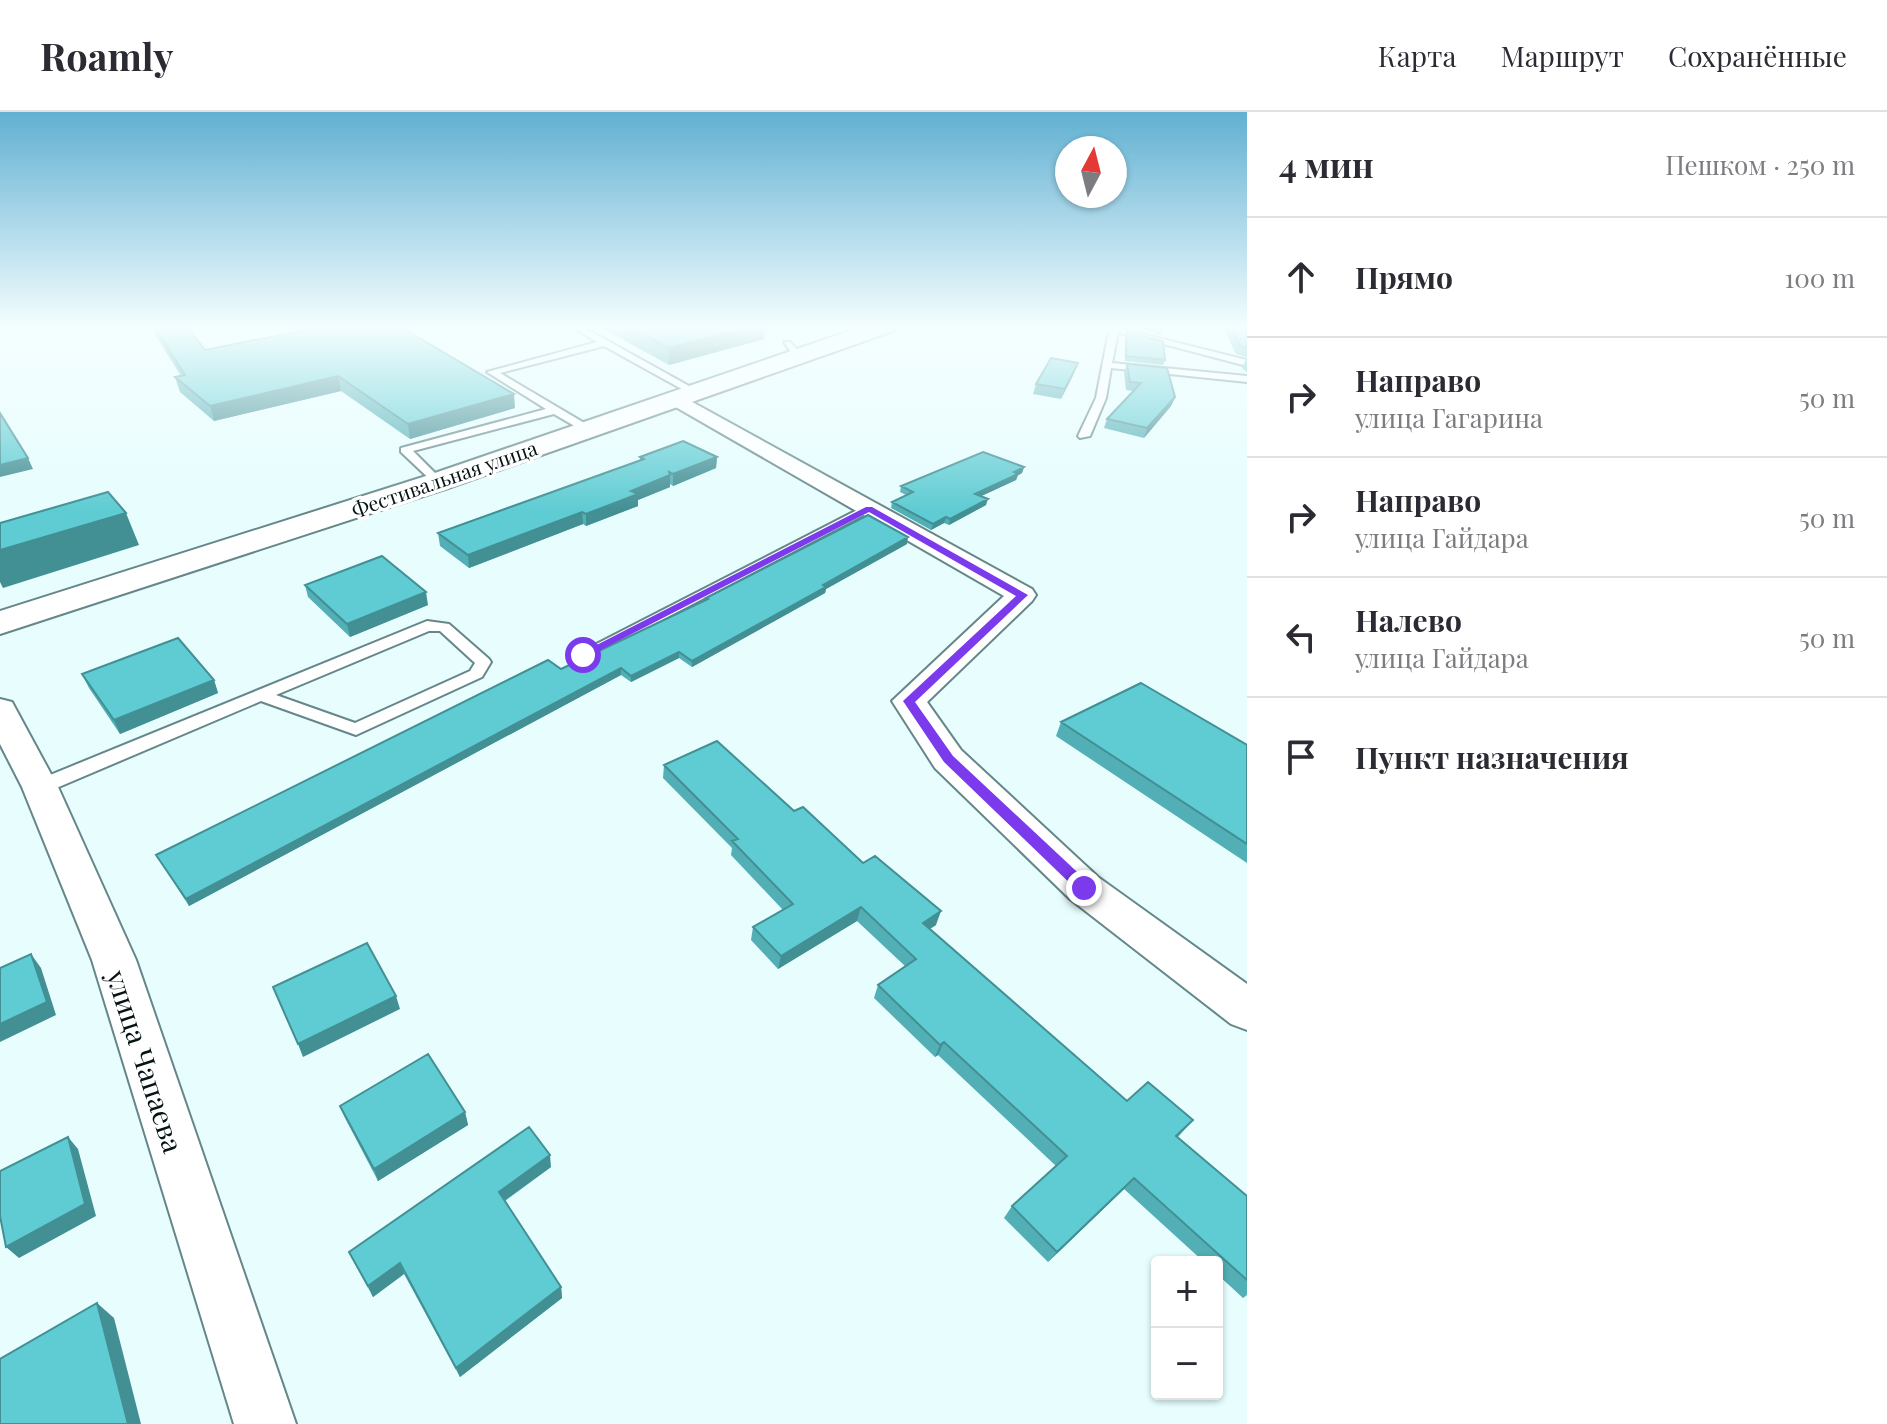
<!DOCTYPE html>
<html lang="ru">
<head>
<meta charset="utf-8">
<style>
	body { margin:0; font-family:"Playfair Display",serif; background:#f2f2f3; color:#2b2b33 }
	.controls { position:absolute; right:24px; bottom:24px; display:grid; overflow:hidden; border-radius:8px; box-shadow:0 2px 6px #0004 }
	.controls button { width:72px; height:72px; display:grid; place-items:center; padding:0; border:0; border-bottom:2px solid #e1e1e2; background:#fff; color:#2b2b33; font:40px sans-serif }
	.compass { position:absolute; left:1055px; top:24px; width:72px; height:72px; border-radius:50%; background:#fff; box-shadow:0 2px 6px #0004; rotate:7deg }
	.stop { position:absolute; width:24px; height:24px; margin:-18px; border:6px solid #7c3aed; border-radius:50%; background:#fff }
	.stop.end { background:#7c3aed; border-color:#fff; box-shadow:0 2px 8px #0008 }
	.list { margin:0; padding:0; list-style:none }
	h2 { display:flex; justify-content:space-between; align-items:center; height:104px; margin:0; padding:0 32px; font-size:34px }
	h2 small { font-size:26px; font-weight:400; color:#7c7c81 }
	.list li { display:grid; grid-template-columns:52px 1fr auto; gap:24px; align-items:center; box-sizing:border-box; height:120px; padding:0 32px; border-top:2px solid #e1e1e2 }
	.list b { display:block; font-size:30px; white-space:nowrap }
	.list p { margin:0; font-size:26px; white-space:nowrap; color:#7c7c81 }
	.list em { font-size:26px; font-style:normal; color:#7c7c81 }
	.icon { flex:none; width:44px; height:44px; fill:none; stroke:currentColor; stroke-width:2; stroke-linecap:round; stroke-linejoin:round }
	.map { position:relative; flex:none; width:1247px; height:1312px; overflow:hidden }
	header { display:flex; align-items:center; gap:48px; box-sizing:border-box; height:112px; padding:0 40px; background:#fff; border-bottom:2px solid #e1e1e2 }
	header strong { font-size:38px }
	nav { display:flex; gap:44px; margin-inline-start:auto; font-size:28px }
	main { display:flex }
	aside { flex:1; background:#fff }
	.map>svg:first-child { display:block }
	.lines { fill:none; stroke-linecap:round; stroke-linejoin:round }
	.service-casing { stroke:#658789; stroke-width:4 }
	.minor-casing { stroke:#658789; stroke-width:4 }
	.tertiary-casing { stroke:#658789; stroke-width:4 }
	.service { fill:#fff; fill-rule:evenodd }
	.minor { fill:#fff; fill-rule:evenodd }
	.tertiary { fill:#fff; fill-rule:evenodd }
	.wall { fill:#52afb5 }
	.shaded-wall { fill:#428f94 }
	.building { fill:#5fccd3; stroke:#428f94; stroke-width:2 }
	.route { fill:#7c3aed }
	.labels { text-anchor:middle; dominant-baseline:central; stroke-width:7; stroke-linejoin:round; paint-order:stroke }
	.far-street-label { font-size:20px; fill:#061314; stroke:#fff }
	.near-street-label { font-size:28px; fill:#061314; stroke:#fff }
</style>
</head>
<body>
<header>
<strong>Roamly</strong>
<nav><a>Карта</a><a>Маршрут</a><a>Сохранённые</a></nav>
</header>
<main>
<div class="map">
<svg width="1247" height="1312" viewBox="0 0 1247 1312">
	<rect width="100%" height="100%" fill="#e7fdfe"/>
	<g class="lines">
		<defs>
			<path id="service" d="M 571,214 L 581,214 L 698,279 L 689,281 L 604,234 L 500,261 L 591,315 L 591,319 L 583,319 L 554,302 L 413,339 L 441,367 L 443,370 L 437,374 L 401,340 L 401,336 L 546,297 L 487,260 L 597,230 Z
				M 845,214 L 858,214 L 874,220 L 869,223 Z
				M 1110,214 L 1247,248 L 1247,254 L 1118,220 L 1112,251 L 1247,264 L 1247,270 L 1111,256 L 1106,286 L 1090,324 L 1080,326 L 1078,324 L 1096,286 Z
				M 784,230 L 790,230 L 801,242 L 801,246 L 795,246 Z
				M 865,394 L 875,397 L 589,546 L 583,548 L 575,543 Z
				M 427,509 L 449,512 L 489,547 L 491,550 L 482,565 L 356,623 L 261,589 L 47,680 L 33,680 L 31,675 L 33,670 ZM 429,519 L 440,519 L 475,551 L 470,559 L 355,611 L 276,583 Z"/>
			<path id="minor" d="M 674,280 L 1032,477 L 1036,483 L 1032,489 L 927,590 L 961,638 L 1098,765 L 1247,872 L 1247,918 L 1231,912 L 1070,787 L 935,656 L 892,589 L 1004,484 L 667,290 L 664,286 L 667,282 Z
				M 0,587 L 12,590 L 58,675 L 136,848 L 296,1312 L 234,1312 L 92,848 L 22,675 L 0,632 Z"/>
			<path id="tertiary" d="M 864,214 L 896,214 L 893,219 L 448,376 L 0,522 L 0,499 L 426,364 Z"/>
		</defs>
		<use href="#service" class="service-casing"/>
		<use href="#minor" class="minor-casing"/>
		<use href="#tertiary" class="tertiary-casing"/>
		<use href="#service" class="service"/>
		<use href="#minor" class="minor"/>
		<use href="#tertiary" class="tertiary"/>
	</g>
	<path class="wall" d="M 153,214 L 187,214 L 205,238 L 515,296 L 410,327 L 341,279 L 214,309 L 180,280 L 175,265 L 181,264 L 156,224 Z
		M 598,214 L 765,214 L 764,227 L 669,253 Z
		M 1035,214 L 1065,214 L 1061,219 Z
		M 1125,214 L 1164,214 L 1161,223 Z
		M 1223,214 L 1247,214 L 1247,245 L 1236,242 Z
		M 1127,220 L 1165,248 L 1163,253 L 1125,249 L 1125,225 Z
		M 1246,247 L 1247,247 L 1247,260 L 1242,256 Z
		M 1078,251 L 1074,261 L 1061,287 L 1033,282 L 1036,272 Z
		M 1127,252 L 1175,285 L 1171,294 L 1144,326 L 1104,316 L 1107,307 L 1133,279 L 1126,278 L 1124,260 Z
		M 640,345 L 717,345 L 716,356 L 673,374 L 670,372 L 670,375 L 638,388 L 638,394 L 586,414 L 583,412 L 469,456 L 440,434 L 438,421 L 640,349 Z
		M 1024,355 L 1022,361 L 1018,363 L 1016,368 L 981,384 L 986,393 L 949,413 L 944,411 L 931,418 L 891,396 L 892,390 L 906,383 L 900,380 L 901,374 Z
		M 907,432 L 826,477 L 825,481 L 692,555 L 679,546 L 631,570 L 621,563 L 189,794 L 156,743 L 561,557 L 706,488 L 706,486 Z
		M 305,473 L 428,493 L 350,525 L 308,485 Z
		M 82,562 L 214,568 L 218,581 L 120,622 L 89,576 Z
		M 1061,610 L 1247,633 L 1247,751 L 1056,624 Z
		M 664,653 L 794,699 L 863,751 L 936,813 L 930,817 L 1127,989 L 1193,1008 L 1178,1025 L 1247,1084 L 1247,1183 L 1243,1186 L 1217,1162 L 1217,1150 L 1204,1150 L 1124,1077 L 1048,1150 L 1004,1106 L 1012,1094 L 1056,1054 L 938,943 L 935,945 L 874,886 L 878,873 L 905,854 L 857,809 L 778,857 L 751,828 L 753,815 L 783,798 L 731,743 L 732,736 L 663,666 Z
		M 340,994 L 465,1000 L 468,1013 L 378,1069 L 345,1006 Z
		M 551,1055 L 505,1089 L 561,1175 L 562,1186 L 460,1265 L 404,1162 L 373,1185 L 349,1140 Z"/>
	<path class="shaded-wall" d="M 752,214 L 765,214 L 764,227 L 669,253 L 669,236 Z
		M 1078,251 L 1074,261 L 1061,287 L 1065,277 Z
		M 338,264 L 341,279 L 214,309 L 210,294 Z
		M 514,282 L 515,296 L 410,327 L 408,312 Z
		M 1175,285 L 1171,294 L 1144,326 L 1147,316 Z
		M 717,345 L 716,356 L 673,374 L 673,362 Z
		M 28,346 L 33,357 L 0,365 L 0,353 Z
		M 1024,355 L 1022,361 L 1018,363 L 1016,368 L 973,388 L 975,382 Z
		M 670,363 L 670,375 L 638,388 L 638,394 L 586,414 L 586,402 L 631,379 Z
		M 988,387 L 986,393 L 949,413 L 950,407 Z
		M 582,400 L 583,412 L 469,456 L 468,443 Z
		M 126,401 L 139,433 L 3,476 L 0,470 L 0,438 Z
		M 946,405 L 944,411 L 931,418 L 933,412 Z
		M 908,425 L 907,432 L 826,477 L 825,481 L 692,555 L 692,549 L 823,473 Z
		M 426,480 L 428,493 L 350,525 L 347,512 Z
		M 679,540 L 679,546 L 631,570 L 631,564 Z
		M 621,556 L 621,563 L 189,794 L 186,787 Z
		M 214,568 L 218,581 L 120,622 L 114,608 Z
		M 861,795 L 857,809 L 778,857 L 781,844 Z
		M 941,799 L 936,813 L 918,824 L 923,811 Z
		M 31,842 L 41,856 L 56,903 L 0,930 L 0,912 Z
		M 396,884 L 400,897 L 303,945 L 298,932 Z
		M 944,930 L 938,943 L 935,945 L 940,933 Z
		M 465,1000 L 468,1013 L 378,1069 L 374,1057 Z
		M 68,1025 L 78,1037 L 96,1104 L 19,1146 L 6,1135 Z
		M 550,1043 L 551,1055 L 501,1091 L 499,1080 Z
		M 1134,1066 L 1124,1077 L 1048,1150 L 1057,1140 Z
		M 400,1151 L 404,1162 L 373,1185 L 368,1174 Z
		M 561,1175 L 562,1186 L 460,1265 L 456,1256 Z
		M 97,1191 L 114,1206 L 141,1312 L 128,1312 Z"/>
	<path class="building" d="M 154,214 L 187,214 L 205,238 L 325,214 L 399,214 L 514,282 L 408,312 L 338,264 L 210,294 L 175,265 L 185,263 Z
		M 628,214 L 752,214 L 669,236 Z
		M 1230,214 L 1247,214 L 1247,236 L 1240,233 Z
		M 1127,220 L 1163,229 L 1165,248 L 1126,244 Z
		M 1051,246 L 1078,251 L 1065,277 L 1036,272 Z
		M 1127,252 L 1167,256 L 1175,285 L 1147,316 L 1107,307 L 1141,271 L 1130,270 Z
		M 0,301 L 28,346 L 0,353 Z
		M 683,329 L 717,345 L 673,362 L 669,360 L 670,363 L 631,379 L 638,382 L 586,402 L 582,400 L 468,443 L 438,421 L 644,347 L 640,345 Z
		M 983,340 L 1024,355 L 1014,360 L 1018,362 L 975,382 L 988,387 L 950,407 L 946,405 L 933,412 L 892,390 L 913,380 L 901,374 Z
		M 108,380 L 126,401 L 0,438 L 0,411 Z
		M 868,403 L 908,425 L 823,473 L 826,475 L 692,549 L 679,540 L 631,564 L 621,556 L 186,787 L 156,743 L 548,548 L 561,557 L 708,487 L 706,486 Z
		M 382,444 L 426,480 L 347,512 L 305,473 Z
		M 178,526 L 214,568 L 114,608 L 82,562 Z
		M 1141,571 L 1247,633 L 1247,732 L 1061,610 Z
		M 717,629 L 794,699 L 803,695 L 863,751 L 875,744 L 941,799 L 923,811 L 1127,989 L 1148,970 L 1193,1008 L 1176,1024 L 1247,1084 L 1247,1168 L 1134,1066 L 1057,1140 L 1012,1094 L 1067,1044 L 944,930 L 940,933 L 878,873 L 916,847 L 861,795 L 781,844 L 753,815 L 793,792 L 732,729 L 738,727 L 664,653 Z
		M 367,831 L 396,884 L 298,932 L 273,875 Z
		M 31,842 L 47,890 L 0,912 L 0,856 Z
		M 428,942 L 465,1000 L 374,1057 L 340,994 Z
		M 529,1015 L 550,1043 L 499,1080 L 561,1175 L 456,1256 L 400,1151 L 368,1174 L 349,1140 Z
		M 68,1025 L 85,1092 L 6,1135 L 0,1104 L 0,1059 Z
		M 97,1191 L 128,1312 L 0,1312 L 0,1247 Z"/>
	<linearGradient id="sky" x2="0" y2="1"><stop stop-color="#61b0d2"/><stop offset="0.54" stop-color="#f4feff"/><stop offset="1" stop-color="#f4feff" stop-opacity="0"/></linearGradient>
	<rect width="1247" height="398" fill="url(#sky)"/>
	<path class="route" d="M 866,395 L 872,395 L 1028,483 L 915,590 L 953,644 L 1090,772 L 1090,780 L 1079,780 L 944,650 L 903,589 L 1016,484 L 869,400 L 587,545 L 577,543 Z"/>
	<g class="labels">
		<g class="far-street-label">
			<text transform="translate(444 366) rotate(-19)">Фестивальная улица</text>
		</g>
		<g class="near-street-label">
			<text transform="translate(146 949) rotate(72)">улица Чапаева</text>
		</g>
	</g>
</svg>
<div class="controls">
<button>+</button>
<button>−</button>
</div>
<svg class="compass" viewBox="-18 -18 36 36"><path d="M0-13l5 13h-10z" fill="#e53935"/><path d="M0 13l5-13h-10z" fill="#7c7c81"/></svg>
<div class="stop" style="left:583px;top:543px"></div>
<div class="stop end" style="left:1084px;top:776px"></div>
</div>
<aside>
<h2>4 мин<small>Пешком · 250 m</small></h2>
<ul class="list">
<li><svg class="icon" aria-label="ahead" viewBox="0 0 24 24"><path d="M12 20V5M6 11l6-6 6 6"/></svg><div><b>Прямо</b></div><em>100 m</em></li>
<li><svg class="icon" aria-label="right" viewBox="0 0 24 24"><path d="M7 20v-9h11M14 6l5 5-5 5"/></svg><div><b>Направо</b><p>улица Гагарина</p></div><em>50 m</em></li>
<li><svg class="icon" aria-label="right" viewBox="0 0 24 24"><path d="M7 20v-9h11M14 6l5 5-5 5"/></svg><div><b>Направо</b><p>улица Гайдара</p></div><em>50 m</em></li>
<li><svg class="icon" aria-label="left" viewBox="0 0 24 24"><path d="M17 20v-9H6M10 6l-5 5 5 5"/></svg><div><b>Налево</b><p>улица Гайдара</p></div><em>50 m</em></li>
<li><svg class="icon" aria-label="arrive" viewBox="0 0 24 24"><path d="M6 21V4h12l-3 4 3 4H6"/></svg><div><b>Пункт назначения</b></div></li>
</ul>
</aside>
</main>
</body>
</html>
